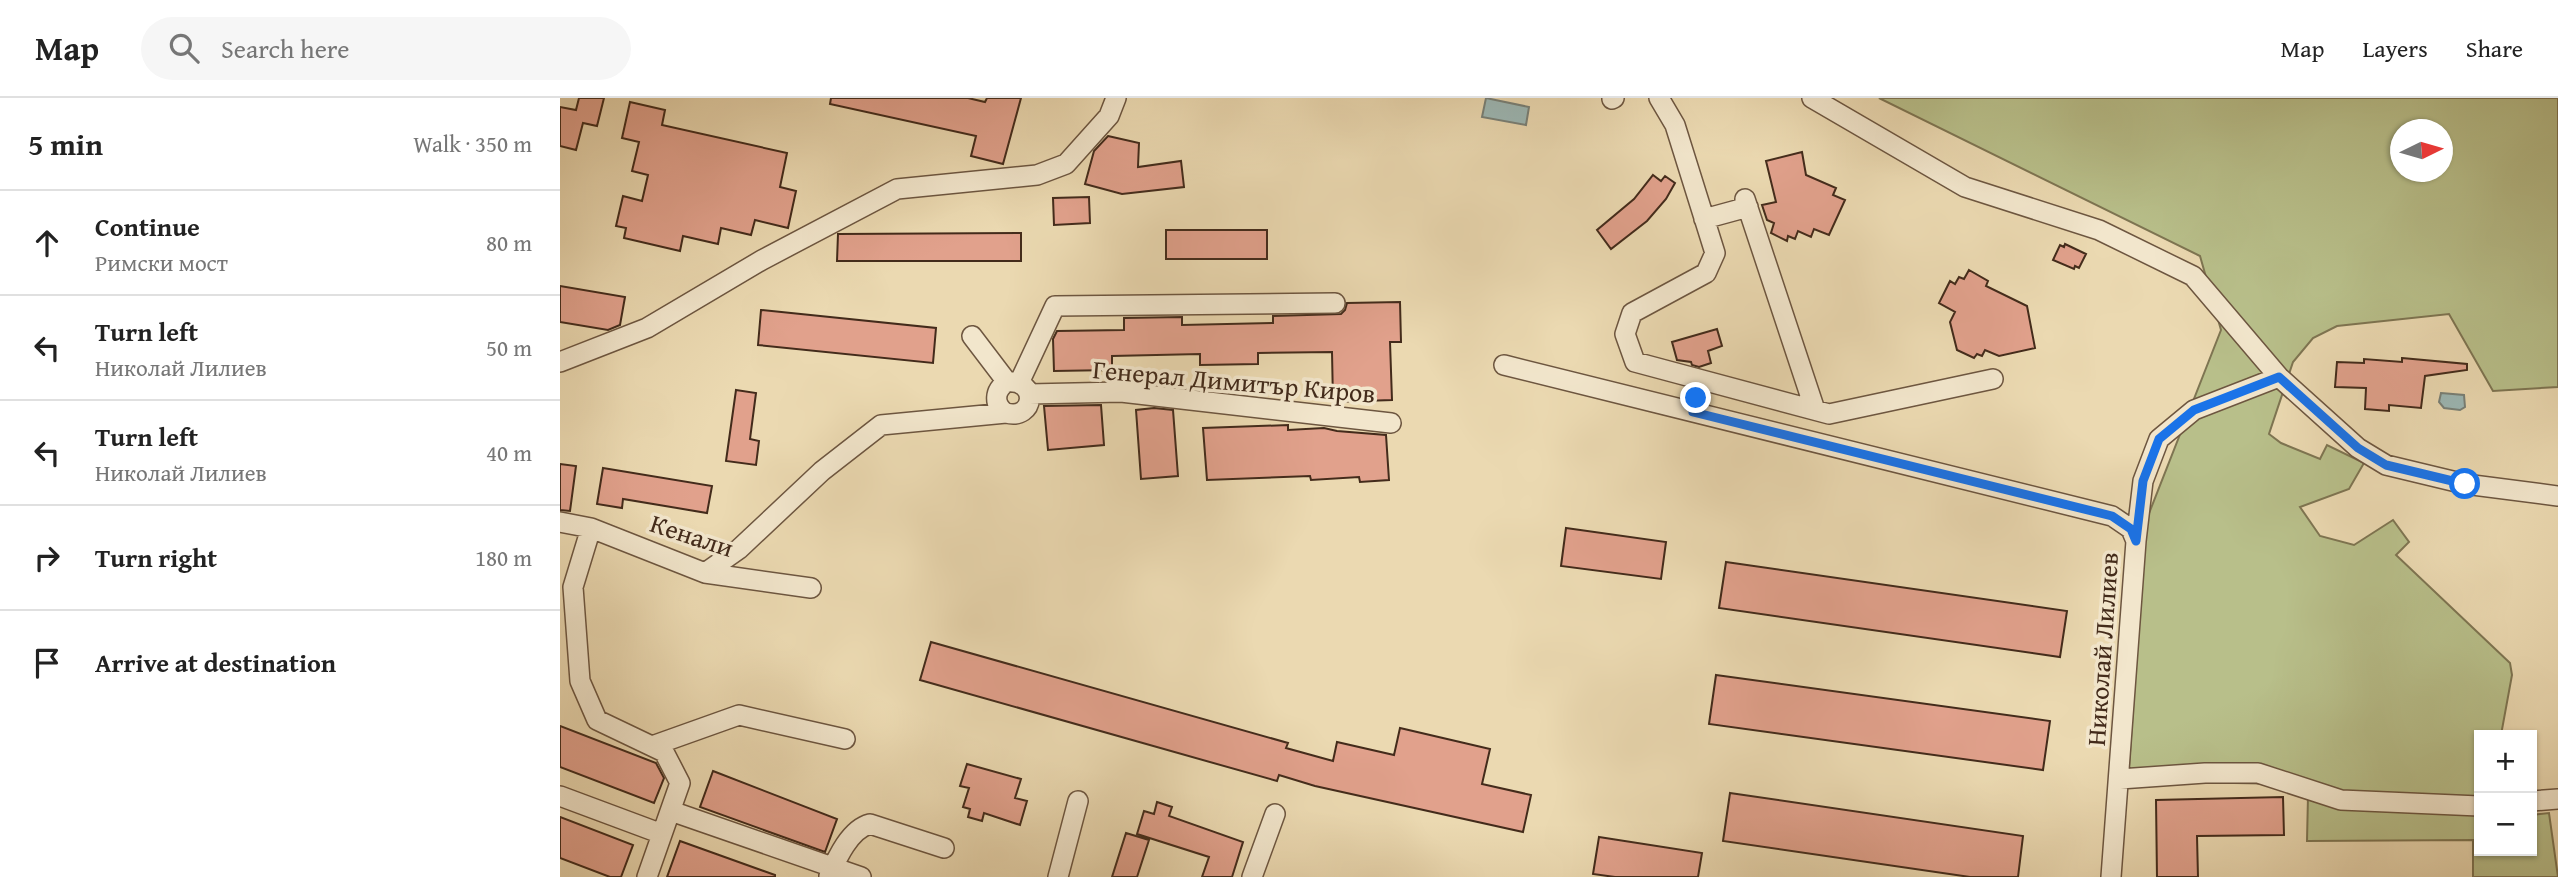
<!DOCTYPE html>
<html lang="en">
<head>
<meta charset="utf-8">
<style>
	body { margin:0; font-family:"Gentium Book Plus",serif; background:#f6f6f6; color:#222 }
	.controls { position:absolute; right:21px; bottom:21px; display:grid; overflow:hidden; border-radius:0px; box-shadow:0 2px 5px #0004 }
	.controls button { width:63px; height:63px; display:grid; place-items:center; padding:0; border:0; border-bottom:2px solid #e0e0e0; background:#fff; color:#222; font:35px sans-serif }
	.compass { position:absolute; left:1830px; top:21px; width:63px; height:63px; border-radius:50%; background:#fff; box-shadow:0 2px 5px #0004; rotate:85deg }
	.stop { position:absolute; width:21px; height:21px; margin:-16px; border:5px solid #1a73e8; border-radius:50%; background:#fff }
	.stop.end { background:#1a73e8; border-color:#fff; box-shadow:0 2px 7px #0008 }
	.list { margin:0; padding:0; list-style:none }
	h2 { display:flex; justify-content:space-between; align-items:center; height:91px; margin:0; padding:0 28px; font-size:30px }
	h2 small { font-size:23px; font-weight:400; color:#767676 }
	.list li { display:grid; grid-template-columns:46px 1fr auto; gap:21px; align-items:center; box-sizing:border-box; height:105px; padding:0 28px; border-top:2px solid #e0e0e0 }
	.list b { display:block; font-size:26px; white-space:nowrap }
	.list p { margin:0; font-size:23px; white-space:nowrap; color:#767676 }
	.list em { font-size:23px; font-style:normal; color:#767676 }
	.icon { flex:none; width:38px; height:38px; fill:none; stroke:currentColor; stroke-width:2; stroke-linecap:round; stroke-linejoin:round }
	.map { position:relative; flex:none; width:1998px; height:779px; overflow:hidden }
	header { display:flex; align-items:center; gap:42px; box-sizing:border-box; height:98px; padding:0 35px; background:#fff; border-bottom:2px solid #e0e0e0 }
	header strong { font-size:33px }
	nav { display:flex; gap:38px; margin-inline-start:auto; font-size:24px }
	.search { width:490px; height:63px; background:#f6f6f6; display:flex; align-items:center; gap:18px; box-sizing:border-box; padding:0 24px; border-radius:38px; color:#767676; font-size:26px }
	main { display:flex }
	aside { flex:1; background:#fff }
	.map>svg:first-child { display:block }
	.green { fill:#b8bf8a; stroke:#7e7552; stroke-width:2; fill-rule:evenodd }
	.water { fill:#9cb8b6; stroke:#788078; stroke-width:2 }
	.building { fill:#e1a18c; stroke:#432b1b; stroke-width:2 }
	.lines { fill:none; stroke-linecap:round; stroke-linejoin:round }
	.minor-casing { stroke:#6d5640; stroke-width:22 }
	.minor { stroke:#f2e6cc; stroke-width:19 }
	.route { stroke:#1a73e8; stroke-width:9 }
	.labels { text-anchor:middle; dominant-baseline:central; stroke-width:7; stroke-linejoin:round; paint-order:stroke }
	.street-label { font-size:26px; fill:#432b1b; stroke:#f2e6cc }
</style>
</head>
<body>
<header>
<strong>Map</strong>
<div class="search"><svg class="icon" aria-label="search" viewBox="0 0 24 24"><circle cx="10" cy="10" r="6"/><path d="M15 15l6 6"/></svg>Search here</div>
<nav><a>Map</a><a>Layers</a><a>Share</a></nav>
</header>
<main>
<aside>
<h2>5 min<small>Walk · 350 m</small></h2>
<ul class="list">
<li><svg class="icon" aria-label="ahead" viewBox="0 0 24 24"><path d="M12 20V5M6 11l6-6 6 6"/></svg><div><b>Continue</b><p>Римски мост</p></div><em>80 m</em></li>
<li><svg class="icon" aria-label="left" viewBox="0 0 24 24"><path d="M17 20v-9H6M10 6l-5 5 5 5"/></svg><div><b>Turn left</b><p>Николай Лилиев</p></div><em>50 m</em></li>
<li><svg class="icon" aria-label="left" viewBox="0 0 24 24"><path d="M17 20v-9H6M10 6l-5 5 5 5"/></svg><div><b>Turn left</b><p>Николай Лилиев</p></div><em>40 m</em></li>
<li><svg class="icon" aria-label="right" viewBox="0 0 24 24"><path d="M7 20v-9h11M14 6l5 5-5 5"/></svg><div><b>Turn right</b></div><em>180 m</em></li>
<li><svg class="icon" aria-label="arrive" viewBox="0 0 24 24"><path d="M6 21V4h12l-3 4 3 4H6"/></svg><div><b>Arrive at destination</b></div></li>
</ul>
</aside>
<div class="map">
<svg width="1998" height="779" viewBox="0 0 1998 779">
	<rect width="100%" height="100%" fill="#ebd9b1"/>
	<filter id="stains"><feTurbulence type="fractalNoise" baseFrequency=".00286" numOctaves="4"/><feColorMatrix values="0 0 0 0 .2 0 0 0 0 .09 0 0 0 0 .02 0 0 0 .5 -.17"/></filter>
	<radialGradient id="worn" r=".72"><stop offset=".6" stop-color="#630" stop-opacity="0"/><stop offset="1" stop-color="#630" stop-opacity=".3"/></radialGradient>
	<path class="green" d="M 1319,0 L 1998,0 L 1998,289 L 1933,293 L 1889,216 L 1777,228 L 1753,240 L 1733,264 L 1709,336 L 1721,345 L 1760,361 L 1767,347 L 1804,365 L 1789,391 L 1740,409 L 1760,438 L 1794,447 L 1833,422 L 1849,444 L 1836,457 L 1950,565 L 1952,577 L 1941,637 L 1919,637 L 1919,753 L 1972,753 L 1972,717 L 1989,715 L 1998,779 L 1913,779 L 1913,742 L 1747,743 L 1748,698 L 1730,686 L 1568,683 L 1586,423 L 1661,232 L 1640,158 ZM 1840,32 L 1882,32 L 1882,74 L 1840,74 Z"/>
	<path class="water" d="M 926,0 L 969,9 L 966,27 L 922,19 Z
		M 1881,295 L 1904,297 L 1905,309 L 1900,312 L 1884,310 L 1879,304 Z"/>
	<path class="building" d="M 19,0 L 44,0 L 37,28 L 23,25 L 16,52 L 0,48 L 0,9 L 16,12 Z
		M 271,0 L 408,0 L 425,4 L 427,0 L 461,0 L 443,66 L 411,58 L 416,38 L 270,6 Z
		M 70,4 L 105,12 L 102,27 L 227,55 L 220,89 L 236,93 L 228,130 L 195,122 L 191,137 L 161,130 L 158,146 L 123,138 L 120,153 L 64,140 L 66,130 L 56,128 L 63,98 L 82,103 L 88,77 L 72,73 L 79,44 L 62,40 Z
		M 548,38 L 579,45 L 578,69 L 621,63 L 624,89 L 562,96 L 525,86 L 534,53 Z
		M 1242,54 L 1246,77 L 1276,90 L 1273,97 L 1285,102 L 1269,137 L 1254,131 L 1251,139 L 1238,133 L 1235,141 L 1228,138 L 1227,143 L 1211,135 L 1214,125 L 1207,122 L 1202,107 L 1216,104 L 1206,63 Z
		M 1093,77 L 1101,83 L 1105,78 L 1115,85 L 1106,101 L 1087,123 L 1051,151 L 1037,132 L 1074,101 Z
		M 529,99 L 530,125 L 494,127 L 493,100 Z
		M 606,132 L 707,132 L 707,161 L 606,161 Z
		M 461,135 L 461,163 L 277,163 L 278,136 Z
		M 1505,146 L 1526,156 L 1519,170 L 1515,168 L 1514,171 L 1493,162 L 1500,147 L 1504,149 Z
		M 1409,172 L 1428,183 L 1426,188 L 1467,208 L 1475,250 L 1439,258 L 1425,252 L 1422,258 L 1417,256 L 1414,260 L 1397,252 L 1390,224 L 1395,214 L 1379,205 L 1390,183 L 1395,186 L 1399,179 L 1404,181 Z
		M 0,188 L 65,199 L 60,227 L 48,232 L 0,224 Z
		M 840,204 L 841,244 L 830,244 L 832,302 L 773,304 L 772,254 L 698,255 L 698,266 L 640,267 L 640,256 L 552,258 L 552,272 L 494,273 L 493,241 L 497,233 L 564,232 L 564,220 L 622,219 L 622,227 L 713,225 L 713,218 L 781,216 L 785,212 L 787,205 Z
		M 201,212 L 376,230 L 373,265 L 198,247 Z
		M 1157,231 L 1162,248 L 1148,253 L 1151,265 L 1139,269 L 1132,267 L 1131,264 L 1117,262 L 1112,244 Z
		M 1842,260 L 1907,266 L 1907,272 L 1865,278 L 1861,310 L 1829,307 L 1829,313 L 1805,311 L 1806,290 L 1775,289 L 1777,264 L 1804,265 L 1804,261 L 1842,264 Z
		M 176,292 L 196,295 L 190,341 L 199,343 L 196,367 L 166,363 Z
		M 541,307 L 544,347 L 488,352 L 484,308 Z
		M 594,310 L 613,312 L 618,378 L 581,381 L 576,312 Z
		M 728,327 L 728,332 L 764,330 L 777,333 L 826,337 L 829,382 L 800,384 L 799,379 L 751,382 L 750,378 L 647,382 L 643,330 Z
		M 0,366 L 16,368 L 10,413 L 0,412 Z
		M 43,370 L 152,388 L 147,415 L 63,401 L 62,410 L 37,406 Z
		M 1006,430 L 1106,444 L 1101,481 L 1001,468 Z
		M 1166,464 L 1507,513 L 1500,559 L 1159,510 Z
		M 371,544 L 728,645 L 726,650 L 773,663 L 777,644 L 834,657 L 840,630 L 930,651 L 922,686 L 971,697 L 963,734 L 755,688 L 719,677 L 717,683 L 360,582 Z
		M 1156,577 L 1490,623 L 1483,672 L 1149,626 Z
		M 0,628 L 96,665 L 104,680 L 94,705 L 0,669 Z
		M 407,666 L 461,681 L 455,700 L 467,703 L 460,727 L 424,715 L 422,723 L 408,719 L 410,711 L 403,709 L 409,690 L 400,688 Z
		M 153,673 L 277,721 L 265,754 L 140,709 Z
		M 1170,695 L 1463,738 L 1458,779 L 1410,779 L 1163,743 Z
		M 1723,699 L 1724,737 L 1637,738 L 1638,779 L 1597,779 L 1596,702 Z
		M 597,704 L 612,709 L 609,718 L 683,744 L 672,779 L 642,779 L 649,759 L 577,736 L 584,713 L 594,716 Z
		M 0,719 L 73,747 L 61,779 L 50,779 L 0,760 Z
		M 566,735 L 589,742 L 577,779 L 552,779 Z
		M 1039,739 L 1142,755 L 1138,779 L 1055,779 L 1033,776 Z
		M 120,743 L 215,777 L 215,779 L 107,779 Z"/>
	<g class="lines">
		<defs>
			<path id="minor" d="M 1099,0 L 1115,27 L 1155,155 L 1146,175 L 1072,215 L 1065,236 L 1075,264 L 1269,316 L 1433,281
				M 1252,0 L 1405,89 L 1539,132 L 1633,178 L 1719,279 L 1798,350 L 1826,367 L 1905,386 L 1998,398
				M 1052,1 L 1054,0
				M 1185,101 L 1255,312
				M 1144,121 L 1188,109
				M 412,238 L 447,284
				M 0,264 L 87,230 L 202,162 L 337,91 L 477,77 L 506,66 L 549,18 L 556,0
				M 944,267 L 1552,418 L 1571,431 L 1576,443
				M 459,285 L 495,208 L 775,205
				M 469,296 L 561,294 L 831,325
				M 0,424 L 31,430 L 145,475 L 251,490
				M 31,430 L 13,489 L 20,583 L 37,622 L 104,654 L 120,685 L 87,779
				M 145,475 L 179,451 L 262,373 L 321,327 L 446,315 C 475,323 479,281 447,284 C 434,292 433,307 446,315
				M 92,648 L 179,617 L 285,641
				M 1560,681 L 1645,675 L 1698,675 L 1781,702 L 1919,708
				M 0,698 L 102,736
				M 1972,703 L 1998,701
				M 111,713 L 301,779
				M 269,778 C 277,760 290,731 310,726 L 384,750
				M 498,779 L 518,703
				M 692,779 L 715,716
				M 1551,779 L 1576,443 L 1583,383 L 1599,341 L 1634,312 L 1719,279"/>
		</defs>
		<use href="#minor" class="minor-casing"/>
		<use href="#minor" class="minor"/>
	</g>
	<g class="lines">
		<path class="route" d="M 1136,300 L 1133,314 L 1552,418 L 1571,431 L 1576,443 L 1583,383 L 1599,341 L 1634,312 L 1719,279 L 1798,350 L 1826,367 L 1905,386"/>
	</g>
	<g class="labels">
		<g class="street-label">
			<text transform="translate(674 283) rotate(5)">Генерал Димитър Киров</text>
			<text transform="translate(132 437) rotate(18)">Кенали</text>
			<text transform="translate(1542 551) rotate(-86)">Николай Лилиев</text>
		</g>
	</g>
	<rect width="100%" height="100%" filter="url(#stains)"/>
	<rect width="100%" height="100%" fill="url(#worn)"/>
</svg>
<div class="controls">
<button>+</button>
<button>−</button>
</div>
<svg class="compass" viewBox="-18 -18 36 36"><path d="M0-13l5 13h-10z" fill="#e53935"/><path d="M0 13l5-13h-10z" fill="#767676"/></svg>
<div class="stop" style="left:1905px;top:386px"></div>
<div class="stop end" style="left:1136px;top:300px"></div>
</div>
</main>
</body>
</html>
